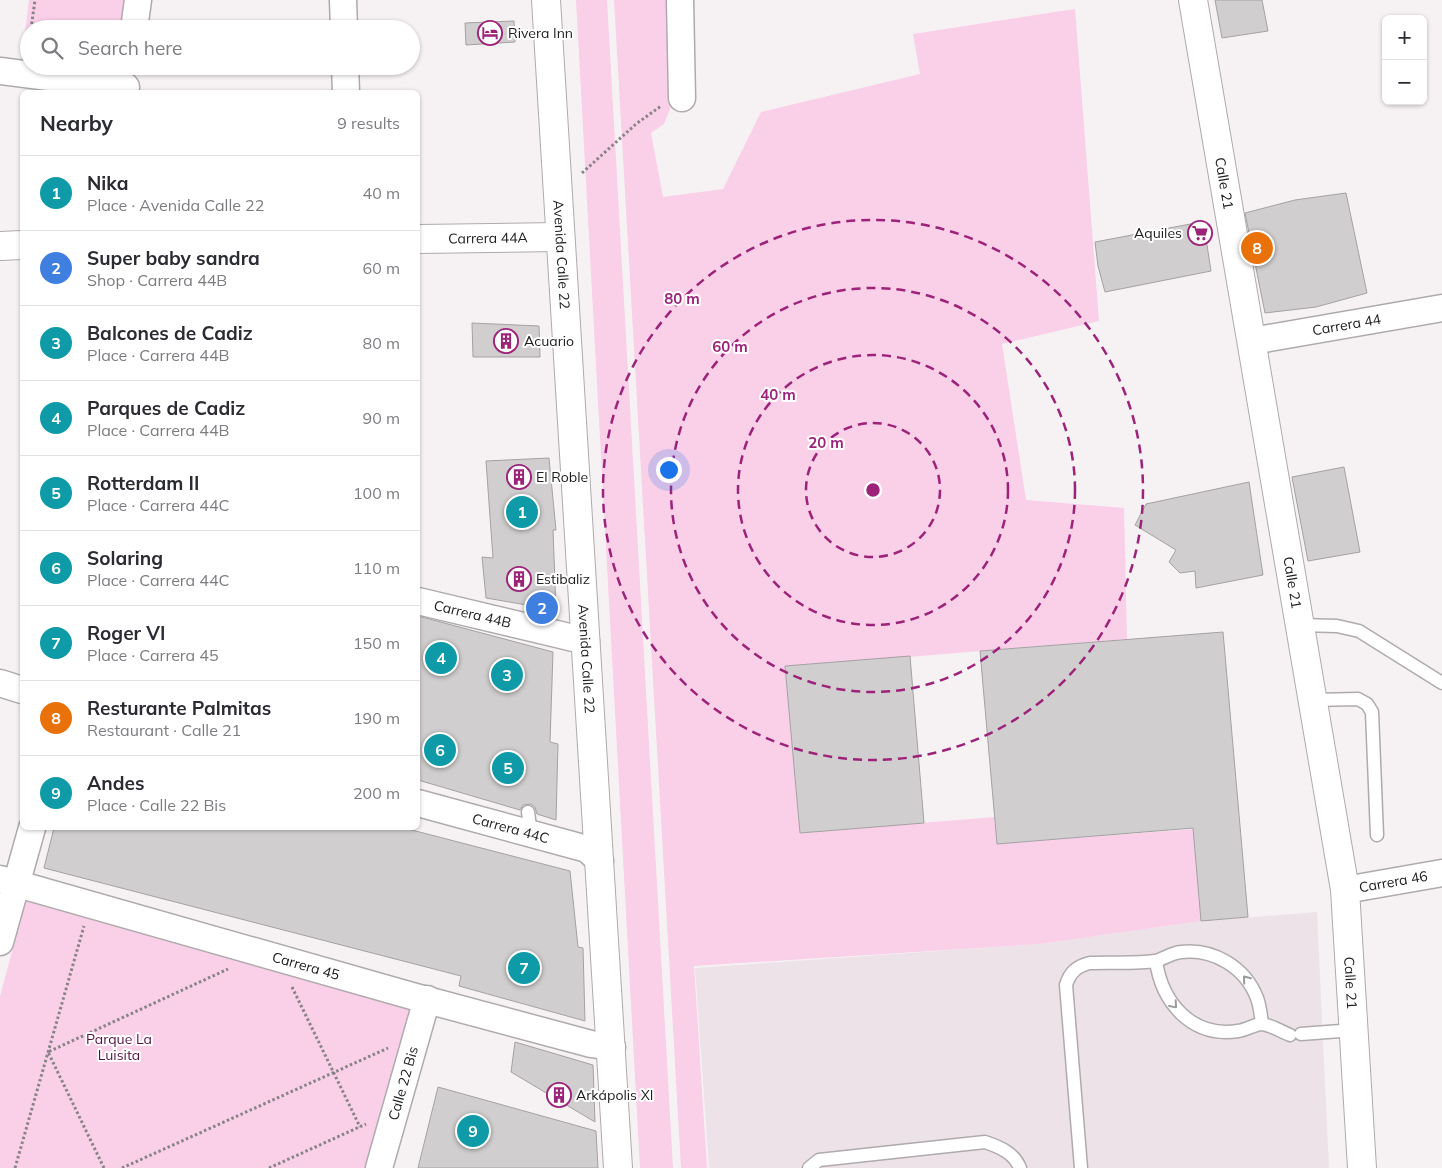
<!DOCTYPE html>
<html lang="en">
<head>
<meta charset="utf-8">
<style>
	body { margin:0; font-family:Mulish,sans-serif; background:#f2f2f3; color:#2b2b33 }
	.controls { position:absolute; right:15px; top:15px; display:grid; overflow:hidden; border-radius:8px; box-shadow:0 1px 4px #0004 }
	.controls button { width:45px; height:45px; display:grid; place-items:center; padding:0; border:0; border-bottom:1px solid #e1e1e2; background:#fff; color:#2b2b33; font:25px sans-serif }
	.you { position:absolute; left:668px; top:469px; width:18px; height:18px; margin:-12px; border:4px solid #fff; border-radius:50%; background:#1a73e8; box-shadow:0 0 0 8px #1a73e833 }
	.badge { display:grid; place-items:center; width:32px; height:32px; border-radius:50%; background:#b45309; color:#fff; font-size:16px; font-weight:700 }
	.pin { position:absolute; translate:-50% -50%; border:2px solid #fff; box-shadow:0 1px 5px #0006 }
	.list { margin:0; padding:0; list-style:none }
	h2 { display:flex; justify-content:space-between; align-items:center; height:65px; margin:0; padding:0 20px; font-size:21px }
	h2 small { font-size:16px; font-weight:400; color:#7c7c81 }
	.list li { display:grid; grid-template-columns:32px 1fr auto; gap:15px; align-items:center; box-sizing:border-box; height:75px; padding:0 20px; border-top:1px solid #e1e1e2 }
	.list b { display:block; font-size:19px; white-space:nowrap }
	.list p { margin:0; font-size:16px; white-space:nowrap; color:#7c7c81 }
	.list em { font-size:16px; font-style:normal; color:#7c7c81 }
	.icon { flex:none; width:28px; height:28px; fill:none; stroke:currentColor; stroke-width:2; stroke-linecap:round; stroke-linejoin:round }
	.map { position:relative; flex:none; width:1442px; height:1168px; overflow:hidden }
	.search { position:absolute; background:#fff; box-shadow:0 1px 4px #0004; left:20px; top:20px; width:400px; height:55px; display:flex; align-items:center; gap:12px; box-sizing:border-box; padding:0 18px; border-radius:28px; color:#7c7c81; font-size:19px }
	.panel { position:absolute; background:#fff; box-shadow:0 1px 4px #0004; left:20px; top:90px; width:400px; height:740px; border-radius:8px }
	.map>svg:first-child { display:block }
	.built { fill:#ede2e8 }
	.green { fill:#facfe8 }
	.building { fill:#d1cecf; stroke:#a4a1a3 }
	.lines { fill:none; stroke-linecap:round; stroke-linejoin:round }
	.lane-casing { stroke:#afabad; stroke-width:15 }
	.street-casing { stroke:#afabad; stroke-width:29 }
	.secondary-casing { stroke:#afabad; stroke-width:30 }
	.path { stroke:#868485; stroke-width:3; stroke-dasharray:2.5 2.5; stroke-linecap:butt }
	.lane { stroke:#fff; stroke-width:12 }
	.street { stroke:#fff; stroke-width:26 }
	.secondary { stroke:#fff; stroke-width:28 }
	.oneway { stroke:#9b9b9b }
	.ring { fill:none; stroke:#9d2279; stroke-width:2.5; stroke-dasharray:9 6 }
	.labels { text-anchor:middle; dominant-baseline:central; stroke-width:4; stroke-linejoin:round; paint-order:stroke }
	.poi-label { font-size:14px; fill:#212021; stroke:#fff; text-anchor:start }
	.street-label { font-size:14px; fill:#212021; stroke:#fff }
	.park-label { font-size:14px; fill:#561041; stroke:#fff }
	.centre { fill:#9d2279; stroke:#fff; stroke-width:2.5 }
	.ring-label { font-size:15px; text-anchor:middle; font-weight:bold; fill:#9d2279; stroke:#fff; stroke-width:4; stroke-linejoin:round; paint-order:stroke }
</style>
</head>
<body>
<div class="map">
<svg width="1442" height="1168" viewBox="0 0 1442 1168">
	<rect width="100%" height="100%" fill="#f6f2f4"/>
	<path class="built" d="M 1317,912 L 1329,1168 L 709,1168 L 695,968 L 1040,944 L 1201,921 Z"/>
	<path class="green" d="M 29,0 L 128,0 L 125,29 L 29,29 L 29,60 L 22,59 Z
		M 576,0 L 607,0 L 673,1168 L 640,1168 Z
		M 614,0 L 666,0 L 672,104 L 664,124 L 651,133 L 663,197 L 723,189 L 761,112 L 920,74 L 913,34 L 1075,9 L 1099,321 L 1002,344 L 1026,500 L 1124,508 L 1127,639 L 785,667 L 800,833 L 994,817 L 997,844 L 1193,829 L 1201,921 L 1040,944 L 694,966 L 707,1168 L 681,1168 Z
		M 27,896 L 410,1007 L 365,1168 L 0,1168 L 0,996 Z"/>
	<path class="building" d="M 1215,0 L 1262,0 L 1268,31 L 1222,38 Z
		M 514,21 L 515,42 L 466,45 L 465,23 Z
		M 1346,193 L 1367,293 L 1316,307 L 1265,313 L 1245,213 L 1295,200 Z
		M 1201,222 L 1207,245 L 1211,271 L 1105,292 L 1098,266 L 1095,242 Z
		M 472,323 L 539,326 L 540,357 L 473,357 Z
		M 549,458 L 556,530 L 553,530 L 556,610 L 486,598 L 482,557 L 493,558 L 486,461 Z
		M 1344,467 L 1360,552 L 1308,561 L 1292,477 Z
		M 1249,482 L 1263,575 L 1196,588 L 1195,571 L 1180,573 L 1169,562 L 1176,550 L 1135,525 L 1146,504 Z
		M 418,616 L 553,652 L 550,742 L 558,744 L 556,820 L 537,814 L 535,807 L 531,804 L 523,805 L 520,810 L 418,780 Z
		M 1223,632 L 1248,917 L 1201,921 L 1193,828 L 997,844 L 980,651 Z
		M 910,656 L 924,823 L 800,833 L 785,666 Z
		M 54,828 L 404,828 L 570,871 L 578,947 L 583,948 L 585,1021 L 459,986 L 461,976 L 44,868 Z
		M 515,1042 L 593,1065 L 595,1122 L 511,1072 Z
		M 438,1087 L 596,1131 L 598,1168 L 418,1168 Z"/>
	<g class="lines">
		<defs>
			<path id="lane" d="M 1300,625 L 1337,626 L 1359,631 L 1442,683
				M 1313,700 L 1358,699 L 1367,704 L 1372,712 L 1377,835
				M 528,812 L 531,834
				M 1156,961 C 1162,1003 1192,1038 1238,1031 C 1246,1030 1253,1025 1261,1024 C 1269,1024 1282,1032 1290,1035
				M 1301,1034 L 1354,1030
				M 809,1168 L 819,1160 L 985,1142 C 1000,1147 1014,1153 1020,1168
				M 1081,1168 L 1066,985 C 1070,972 1077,966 1090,963 C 1110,962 1136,964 1155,961 C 1164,959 1171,953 1181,952 C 1213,948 1245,967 1257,998 C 1260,1006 1261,1016 1262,1024"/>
			<g id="street">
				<path d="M 343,0 L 344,29"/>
				<path d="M 680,0 L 682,98"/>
				<path d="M 134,29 L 138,0"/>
				<path d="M 345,66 L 346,92"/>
				<path d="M 0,71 L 126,87"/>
				<path id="s1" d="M 1252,341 L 1442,308"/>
				<path id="s2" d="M 418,601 L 586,641"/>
				<path d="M 0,683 L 22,690"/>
				<path id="s3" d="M 418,803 L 587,849 L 600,861"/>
				<path id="s4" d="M 0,879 L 412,996 L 591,1044 L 612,1047"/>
				<path id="s5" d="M 1345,890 L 1442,873"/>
				<path d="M 0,942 L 32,828"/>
				<path id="s6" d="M 379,1168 L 427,999"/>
			</g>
			<g id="secondary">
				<path id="s7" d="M 546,0 L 618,1168"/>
				<path id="s8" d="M 1193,0 L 1345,890 L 1362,1168"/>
				<path id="s9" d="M 418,239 L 559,237"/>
				<path d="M 0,246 L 22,245"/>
			</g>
		</defs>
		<use href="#lane" class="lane-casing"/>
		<use href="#street" class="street-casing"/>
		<use href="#secondary" class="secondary-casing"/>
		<path class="path" d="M 31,29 L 35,0
			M 582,173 L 636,124 L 661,106
			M 292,987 L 360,1127
			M 15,1168 L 84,926
			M 104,1168 L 48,1052 L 228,969
			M 122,1168 L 388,1048
			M 269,1168 L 366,1124"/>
		<use href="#lane" class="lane"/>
		<use href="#street" class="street"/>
		<use href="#secondary" class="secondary"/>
	</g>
	<defs><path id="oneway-chevron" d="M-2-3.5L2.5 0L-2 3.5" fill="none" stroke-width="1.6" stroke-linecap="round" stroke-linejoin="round" transform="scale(1.25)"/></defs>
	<g class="oneway">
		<use href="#oneway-chevron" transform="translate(1246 979) rotate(-129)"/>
		<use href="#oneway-chevron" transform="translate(1174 1005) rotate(49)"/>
	</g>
	<g class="ring">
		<circle cx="873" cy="490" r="67"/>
		<circle cx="873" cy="490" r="135"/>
		<circle cx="873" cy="490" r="202"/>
		<circle cx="873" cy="490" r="270"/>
	</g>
	<defs>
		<symbol id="hotel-ring" viewBox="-11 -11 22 22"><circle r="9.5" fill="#fff" stroke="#9d2279" stroke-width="1.5"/><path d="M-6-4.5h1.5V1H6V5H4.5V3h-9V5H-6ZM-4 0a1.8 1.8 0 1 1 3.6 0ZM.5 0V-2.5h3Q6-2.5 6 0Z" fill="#9d2279"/></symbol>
		<symbol id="supermarket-ring" viewBox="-11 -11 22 22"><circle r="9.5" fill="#fff" stroke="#9d2279" stroke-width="1.5"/><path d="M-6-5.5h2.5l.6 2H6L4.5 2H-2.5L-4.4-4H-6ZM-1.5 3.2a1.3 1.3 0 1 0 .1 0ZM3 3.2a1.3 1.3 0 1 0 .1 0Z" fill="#9d2279"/></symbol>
		<symbol id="building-ring" viewBox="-11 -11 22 22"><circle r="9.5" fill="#fff" stroke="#9d2279" stroke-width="1.5"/><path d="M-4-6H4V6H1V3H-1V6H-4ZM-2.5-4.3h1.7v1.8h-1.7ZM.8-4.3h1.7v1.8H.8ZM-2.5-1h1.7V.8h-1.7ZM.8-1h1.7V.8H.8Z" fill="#9d2279"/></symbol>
	</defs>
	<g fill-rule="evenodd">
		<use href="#hotel-ring" x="476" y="19" width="28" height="28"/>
		<use href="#supermarket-ring" x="1186" y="219" width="28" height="28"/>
		<use href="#building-ring" x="492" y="327" width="28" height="28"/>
		<use href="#building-ring" x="505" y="463" width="28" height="28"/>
		<use href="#building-ring" x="505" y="565" width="28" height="28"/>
		<use href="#building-ring" x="545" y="1081" width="28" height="28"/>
	</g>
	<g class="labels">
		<g class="poi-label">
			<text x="508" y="33">Rivera Inn</text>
			<text x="1182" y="233" text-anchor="end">Aquiles</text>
			<text x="524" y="341">Acuario</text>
			<text x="536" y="477">El Roble</text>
			<text x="536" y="579">Estibaliz</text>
			<text x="576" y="1095">Arkápolis XI</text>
		</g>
		<g class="street-label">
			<text stroke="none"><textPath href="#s8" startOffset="186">Calle 21</textPath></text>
			<text stroke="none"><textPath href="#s9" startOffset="70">Carrera 44A</textPath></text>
			<text stroke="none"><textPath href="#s7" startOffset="255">Avenida Calle 22</textPath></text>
			<text stroke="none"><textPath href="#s1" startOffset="96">Carrera 44</textPath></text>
			<text stroke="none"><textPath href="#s8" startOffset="591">Calle 21</textPath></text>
			<text stroke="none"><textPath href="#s2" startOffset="56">Carrera 44B</textPath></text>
			<text stroke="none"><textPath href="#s7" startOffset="660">Avenida Calle 22</textPath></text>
			<text stroke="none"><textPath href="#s3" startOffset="96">Carrera 44C</textPath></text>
			<text stroke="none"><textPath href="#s5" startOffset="49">Carrera 46</textPath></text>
			<text stroke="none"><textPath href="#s4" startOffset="318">Carrera 45</textPath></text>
			<text stroke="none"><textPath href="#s8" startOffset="996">Calle 21</textPath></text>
			<text stroke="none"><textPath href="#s6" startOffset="88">Calle 22 Bis</textPath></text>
		</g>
		<g class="park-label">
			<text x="119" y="1039">Parque La<tspan x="119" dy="16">Luisita</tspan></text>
		</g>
	</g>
	<circle cx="873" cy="490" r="8" class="centre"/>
	<g class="ring-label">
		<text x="682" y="304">80 m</text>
		<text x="730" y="352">60 m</text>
		<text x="778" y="400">40 m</text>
		<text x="826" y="448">20 m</text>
	</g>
</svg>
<div class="controls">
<button>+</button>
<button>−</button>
</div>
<div class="you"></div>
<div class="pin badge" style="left:522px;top:512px;background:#0f9aa8">1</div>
<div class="pin badge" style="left:542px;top:608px;background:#3f7fe0">2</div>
<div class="pin badge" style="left:507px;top:675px;background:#0f9aa8">3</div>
<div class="pin badge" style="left:441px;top:658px;background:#0f9aa8">4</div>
<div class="pin badge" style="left:508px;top:768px;background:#0f9aa8">5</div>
<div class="pin badge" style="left:440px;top:750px;background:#0f9aa8">6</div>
<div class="pin badge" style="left:524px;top:968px;background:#0f9aa8">7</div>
<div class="pin badge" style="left:1257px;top:248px;background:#e8710a">8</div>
<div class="pin badge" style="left:473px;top:1131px;background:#0f9aa8">9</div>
<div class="search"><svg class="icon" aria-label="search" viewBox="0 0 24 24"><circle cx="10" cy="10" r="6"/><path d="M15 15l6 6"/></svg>Search here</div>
<section class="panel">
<h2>Nearby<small>9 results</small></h2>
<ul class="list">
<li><span class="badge" style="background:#0f9aa8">1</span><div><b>Nika</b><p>Place · Avenida Calle 22</p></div><em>40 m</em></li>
<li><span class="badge" style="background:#3f7fe0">2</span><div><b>Super baby sandra</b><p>Shop · Carrera 44B</p></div><em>60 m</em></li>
<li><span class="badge" style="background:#0f9aa8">3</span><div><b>Balcones de Cadiz</b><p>Place · Carrera 44B</p></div><em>80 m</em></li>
<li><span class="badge" style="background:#0f9aa8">4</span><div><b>Parques de Cadiz</b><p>Place · Carrera 44B</p></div><em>90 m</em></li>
<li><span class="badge" style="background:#0f9aa8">5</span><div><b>Rotterdam II</b><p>Place · Carrera 44C</p></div><em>100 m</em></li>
<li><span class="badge" style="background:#0f9aa8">6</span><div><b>Solaring</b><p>Place · Carrera 44C</p></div><em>110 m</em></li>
<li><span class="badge" style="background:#0f9aa8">7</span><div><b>Roger VI</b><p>Place · Carrera 45</p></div><em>150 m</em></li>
<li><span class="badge" style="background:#e8710a">8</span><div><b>Resturante Palmitas</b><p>Restaurant · Calle 21</p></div><em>190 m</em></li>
<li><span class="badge" style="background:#0f9aa8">9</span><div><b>Andes</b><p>Place · Calle 22 Bis</p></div><em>200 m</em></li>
</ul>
</section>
</div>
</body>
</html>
